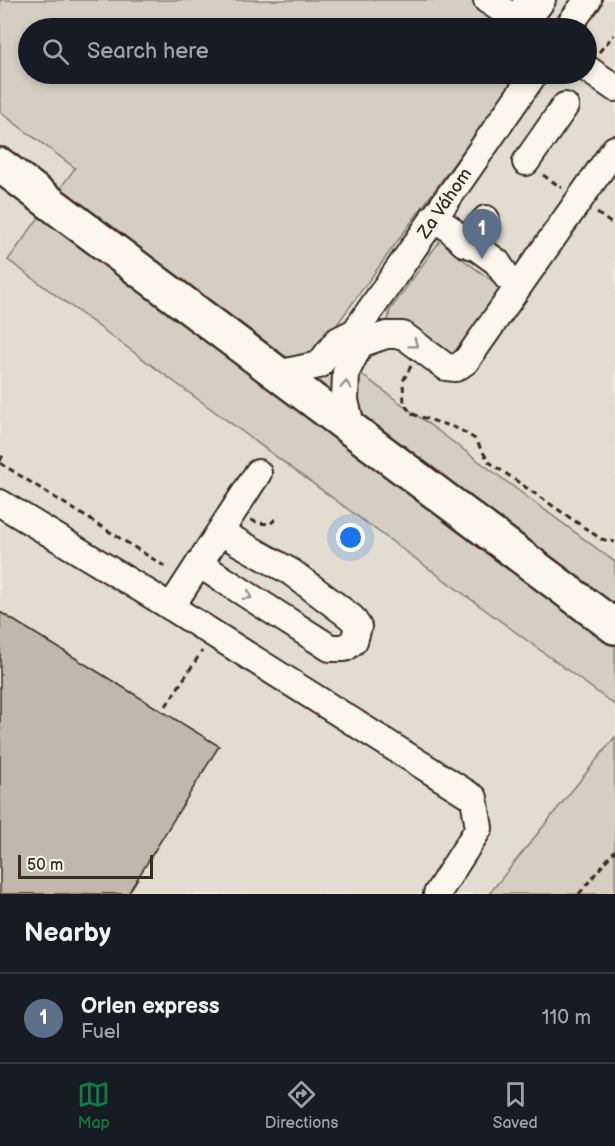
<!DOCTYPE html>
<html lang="en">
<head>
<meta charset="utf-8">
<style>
	body { margin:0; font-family:"Balsamiq Sans",sans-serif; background:#242831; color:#f1f3f6 }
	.scale { position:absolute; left:18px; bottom:15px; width:135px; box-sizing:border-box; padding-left:6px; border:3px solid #3b2a1e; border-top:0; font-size:16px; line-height:21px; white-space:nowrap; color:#3b2a1e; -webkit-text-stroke:4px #fbf7ec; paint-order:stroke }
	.you { position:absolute; left:351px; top:538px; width:21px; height:21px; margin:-15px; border:4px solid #fff; border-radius:50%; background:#1a73e8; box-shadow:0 0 0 9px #1a73e833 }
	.badge { display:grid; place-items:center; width:39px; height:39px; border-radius:50%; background:#0b8043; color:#fff; font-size:20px; font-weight:700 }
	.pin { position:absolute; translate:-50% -50px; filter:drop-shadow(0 2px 3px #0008) }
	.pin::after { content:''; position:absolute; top:32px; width:21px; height:18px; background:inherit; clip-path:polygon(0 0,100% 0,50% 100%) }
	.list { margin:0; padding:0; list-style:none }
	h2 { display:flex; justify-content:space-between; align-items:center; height:78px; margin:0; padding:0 24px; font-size:26px }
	h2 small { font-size:20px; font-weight:400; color:#9ea1a6 }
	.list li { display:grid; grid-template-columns:39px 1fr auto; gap:18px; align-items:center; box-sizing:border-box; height:90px; padding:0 24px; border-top:2px solid #363941 }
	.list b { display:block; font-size:22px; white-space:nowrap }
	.list p { margin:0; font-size:20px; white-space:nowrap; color:#9ea1a6 }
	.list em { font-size:20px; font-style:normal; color:#9ea1a6 }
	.icon { flex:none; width:33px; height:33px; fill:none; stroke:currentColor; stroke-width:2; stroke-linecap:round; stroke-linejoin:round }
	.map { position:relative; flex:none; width:615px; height:894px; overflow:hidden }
	.search { position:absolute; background:#171b24; box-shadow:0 3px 9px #0003; left:18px; right:18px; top:18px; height:66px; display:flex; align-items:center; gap:15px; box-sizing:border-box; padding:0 21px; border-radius:33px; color:#9ea1a6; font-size:22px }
	.sheet { height:168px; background:#171b24 }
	nav { display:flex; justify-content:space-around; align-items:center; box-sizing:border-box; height:84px; border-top:2px solid #363941; background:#171b24; font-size:16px; color:#9ea1a6 }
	nav a { display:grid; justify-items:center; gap:3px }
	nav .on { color:#0b8043 }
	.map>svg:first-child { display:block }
	.built { fill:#e2dcd1 }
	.green { fill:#d5cec3; stroke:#887c70; stroke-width:1.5 }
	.building { fill:#c0b8ad; stroke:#3b2a1e; stroke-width:1.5 }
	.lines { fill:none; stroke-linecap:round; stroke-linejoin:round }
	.minor-casing { stroke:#3b2a1e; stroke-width:30 }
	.major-casing { stroke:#3b2a1e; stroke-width:38 }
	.path { stroke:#3b2a1e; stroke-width:3; stroke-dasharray:6 4.5; stroke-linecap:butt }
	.minor { stroke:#fbf7ec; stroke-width:26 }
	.major { stroke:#fbf7ec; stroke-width:33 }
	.oneway { stroke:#9b9085 }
	.labels { text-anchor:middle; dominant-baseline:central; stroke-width:4.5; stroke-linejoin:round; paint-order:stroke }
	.street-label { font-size:18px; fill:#3b2a1e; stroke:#fbf7ec }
</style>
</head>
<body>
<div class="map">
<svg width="615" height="894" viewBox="0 0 615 894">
	<rect width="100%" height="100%" fill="#f0ebe0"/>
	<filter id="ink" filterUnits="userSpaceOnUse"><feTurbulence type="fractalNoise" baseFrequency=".0167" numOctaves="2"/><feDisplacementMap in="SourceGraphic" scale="12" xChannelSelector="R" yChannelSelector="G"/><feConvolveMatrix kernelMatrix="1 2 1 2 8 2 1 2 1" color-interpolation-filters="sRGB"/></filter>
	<g filter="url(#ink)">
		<path class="built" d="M 514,0 L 615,0 L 615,562 L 321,345 L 519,74 L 586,74 L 586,28 L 552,28 Z
			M 0,112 L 75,168 L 9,261 L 615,705 L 615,737 L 489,894 L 0,894 Z"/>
		<path class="green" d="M 0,0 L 514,0 L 553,28 L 28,28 L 28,74 L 519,74 L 322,345 L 615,562 L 615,705 L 8,260 L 75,168 L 0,112 Z
			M 444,235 L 450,250 L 506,291 L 460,355 L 450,357 L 387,325 L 390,310 Z
			M 615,737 L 615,894 L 489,894 Z"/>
		<path class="building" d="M 0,612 L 219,746 L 128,894 L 0,894 Z"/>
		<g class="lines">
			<defs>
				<g id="minor">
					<path d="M 487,0 L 530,28"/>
					<path d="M 526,0 L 537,7 L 542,0"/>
					<path d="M 567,28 L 588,0"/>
					<path d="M 586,68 L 615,88"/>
					<path d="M 526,162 L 565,106"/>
					<path d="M 433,218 L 449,228 L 464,243 L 476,247 L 497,262 L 507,277 L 519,285"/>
					<path d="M 464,243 L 486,219"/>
					<path id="s1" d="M 277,374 L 319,365 L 337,341 L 355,332 L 534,74"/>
					<path d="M 352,429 L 345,401 L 346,372 L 360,344 L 386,335 L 403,335 L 446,367 L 456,368 L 466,361 L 615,149"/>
					<path d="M 0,503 L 171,607 L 474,798 L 479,828 L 437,894"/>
					<path d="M 199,564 L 330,648 L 345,648 L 354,641 L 358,627 L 352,618 L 291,572 L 220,532"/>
					<path d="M 171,607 L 258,473"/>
				</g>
				<path id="major" d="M 0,165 L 615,627"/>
			</defs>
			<use href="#minor" class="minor-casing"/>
			<use href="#major" class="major-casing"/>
			<path class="path" d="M 599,52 L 614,35
				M 543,175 L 562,188
				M 597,213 L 615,226
				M 411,366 L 403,381 L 404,404 L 412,414 L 459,429 L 475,439 L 489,462 L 601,539 L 615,542
				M 0,461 L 3,455
				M 0,463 L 169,569
				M 251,520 L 258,523 L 270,524 L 279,516
				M 166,706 L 202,651
				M 579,894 L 615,850"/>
			<use href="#minor" class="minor"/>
			<use href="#major" class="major"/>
		</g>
		<defs><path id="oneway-chevron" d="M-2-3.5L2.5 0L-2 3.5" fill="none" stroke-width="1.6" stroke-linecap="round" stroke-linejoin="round" transform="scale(1.5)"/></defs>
		<g class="oneway">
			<use href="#oneway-chevron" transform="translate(414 344) rotate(37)"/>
			<use href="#oneway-chevron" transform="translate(346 385) rotate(-88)"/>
			<use href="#oneway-chevron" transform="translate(248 596) rotate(32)"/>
		</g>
	</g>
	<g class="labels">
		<g class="street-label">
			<text stroke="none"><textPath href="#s1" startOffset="250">Za Váhom</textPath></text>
		</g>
	</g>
</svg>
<div class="scale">50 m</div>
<div class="you"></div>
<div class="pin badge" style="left:482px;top:259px;background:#5c6f8a">1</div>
<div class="search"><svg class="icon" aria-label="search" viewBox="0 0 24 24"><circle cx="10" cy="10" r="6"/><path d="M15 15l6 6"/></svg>Search here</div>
</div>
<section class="sheet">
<h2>Nearby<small></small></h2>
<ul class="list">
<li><span class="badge" style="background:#5c6f8a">1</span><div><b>Orlen express</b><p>Fuel</p></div><em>110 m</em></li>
</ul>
</section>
<nav>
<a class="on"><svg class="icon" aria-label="map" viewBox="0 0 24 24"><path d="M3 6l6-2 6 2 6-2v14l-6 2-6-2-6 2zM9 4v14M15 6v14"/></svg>Map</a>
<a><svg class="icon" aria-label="directions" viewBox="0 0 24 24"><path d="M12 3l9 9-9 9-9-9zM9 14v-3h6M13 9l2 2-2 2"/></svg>Directions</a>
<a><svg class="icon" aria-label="saved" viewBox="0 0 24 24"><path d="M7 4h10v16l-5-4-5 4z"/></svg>Saved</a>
</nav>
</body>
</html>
